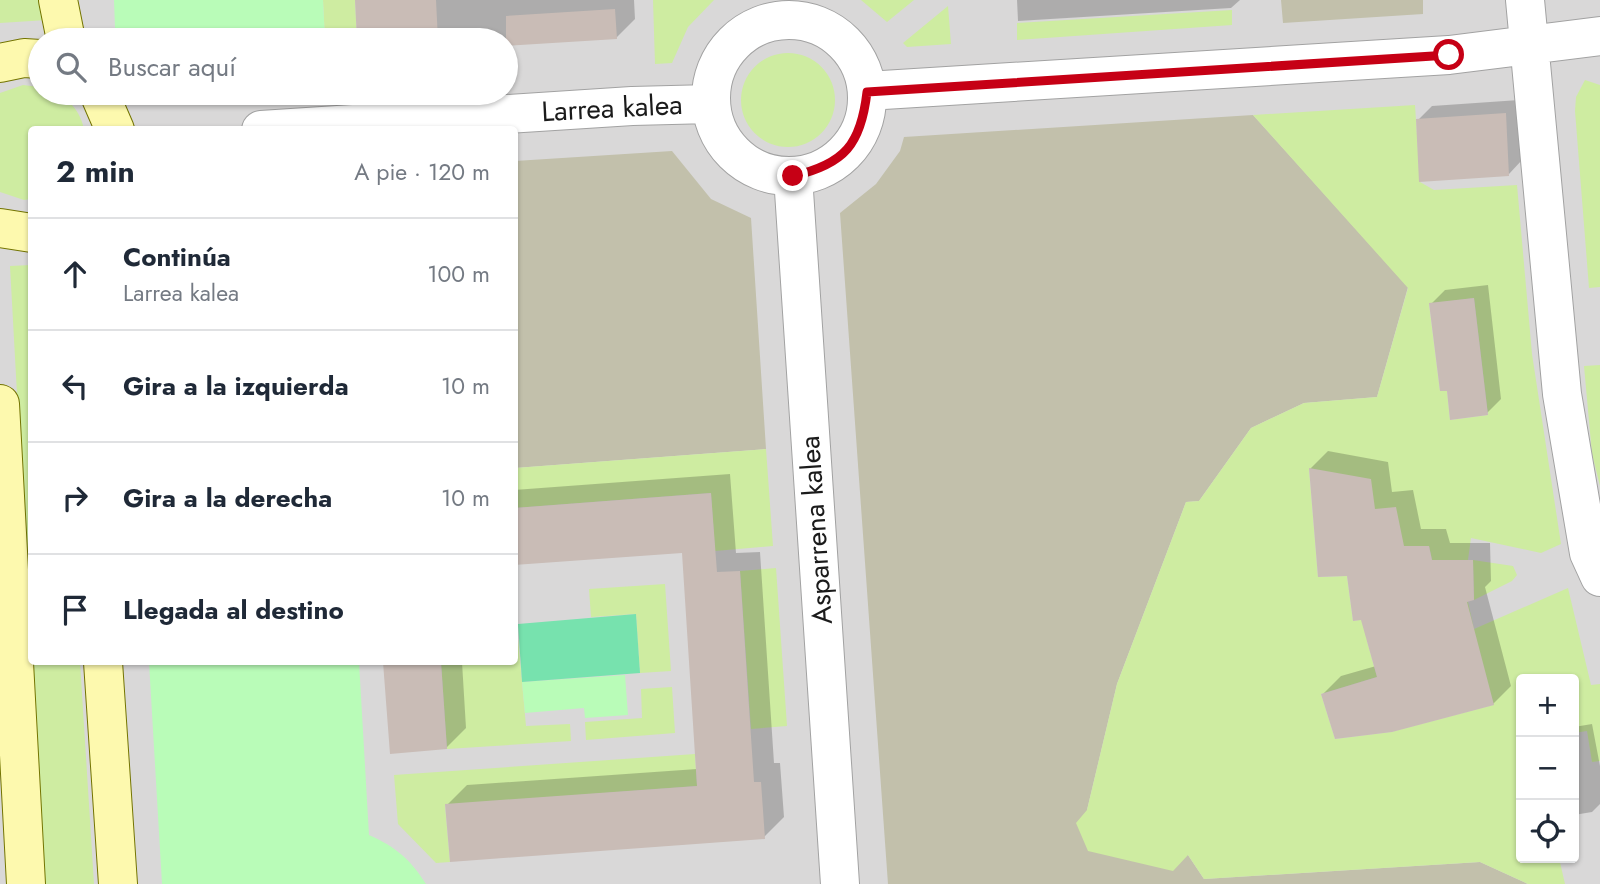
<!DOCTYPE html>
<html lang="es">
<head>
<meta charset="utf-8">
<style>
	body { margin:0; font-family:Jost,sans-serif; background:#f2f2f3; color:#1f2937 }
	.controls { position:absolute; right:21px; bottom:21px; display:grid; overflow:hidden; border-radius:7px; box-shadow:0 2px 5px #0004 }
	.controls button { width:63px; height:63px; display:grid; place-items:center; padding:0; border:0; border-bottom:2px solid #e0e1e3; background:#fff; color:#1f2937; font:35px sans-serif }
	.stop { position:absolute; width:21px; height:21px; margin:-16px; border:5px solid #c60015; border-radius:50%; background:#fff }
	.stop.end { background:#c60015; border-color:#fff; box-shadow:0 2px 7px #0008 }
	.list { margin:0; padding:0; list-style:none }
	h2 { display:flex; justify-content:space-between; align-items:center; height:91px; margin:0; padding:0 28px; font-size:30px }
	h2 small { font-size:23px; font-weight:400; color:#747a83 }
	.list li { display:grid; grid-template-columns:46px 1fr auto; gap:21px; align-items:center; box-sizing:border-box; height:112px; padding:0 28px; border-top:2px solid #e0e1e3 }
	.list b { display:block; font-size:26px; white-space:nowrap }
	.list p { margin:0; font-size:23px; white-space:nowrap; color:#747a83 }
	.list em { font-size:23px; font-style:normal; color:#747a83 }
	.icon { flex:none; width:38px; height:38px; fill:none; stroke:currentColor; stroke-width:2; stroke-linecap:round; stroke-linejoin:round }
	.map { position:relative; flex:none; width:1600px; height:884px; overflow:hidden }
	.search { position:absolute; background:#fff; box-shadow:0 2px 5px #0004; left:28px; top:28px; width:490px; height:77px; display:flex; align-items:center; gap:18px; box-sizing:border-box; padding:0 24px; border-radius:38px; color:#747a83; font-size:26px }
	.panel { position:absolute; background:#fff; box-shadow:0 2px 5px #0004; left:28px; top:126px; width:490px; height:539px; border-radius:7px }
	.map>svg:first-child { display:block }
	.residential { fill:#d9d8d8; fill-rule:evenodd }
	.construction { fill:#c2c0ab }
	.grass { fill:#ceeca1; fill-rule:evenodd }
	.park { fill:#b9fcb8 }
	.pitch { fill:#77e2ae }
	.shadow { fill:#0003 }
	.building { fill:#c9bcb6 }
	.lines { fill:none; stroke-linecap:round; stroke-linejoin:round }
	.minor-casing { stroke:#a2a2a2; stroke-width:40 }
	.secondary-casing { stroke:#737400; stroke-width:40 }
	.minor { stroke:#fff; stroke-width:38 }
	.secondary { stroke:#fdf9ae; stroke-width:38 }
	.route { stroke:#c60015; stroke-width:9 }
	.labels { text-anchor:middle; dominant-baseline:central; stroke-width:5; stroke-linejoin:round; paint-order:stroke }
	.street-label { font-size:28px; fill:#1b1b1b; stroke:#fff }
</style>
</head>
<body>
<div class="map">
<svg width="1600" height="884" viewBox="0 0 1600 884">
	<rect width="100%" height="100%" fill="#ede7df"/>
	<path class="residential" d="M 0,0 L 1600,0 L 1600,884 L 0,884 ZM 40,40 L 506,40 L 506,93 L 40,93 ZM 32,130 L 514,130 L 514,662 L 32,662 ZM 1521,679 L 1574,679 L 1574,858 L 1521,858 Z"/>
	<path class="construction" d="M 1281,0 L 1423,0 L 1423,14 L 1283,23 Z
		M 1253,115 L 1408,287 L 1377,397 L 1304,403 L 1251,428 L 1199,501 L 1186,502 L 1117,684 L 1087,810 L 1188,855 L 1204,879 L 1480,862 L 1528,884 L 888,884 L 840,213 L 876,184 L 900,151 L 904,137 Z
		M 672,151 L 711,199 L 751,218 L 766,449 L 515,468 L 515,161 Z"/>
	<path class="grass" d="M 0,0 L 46,0 L 47,20 L 0,23 Z
		M 323,0 L 355,0 L 357,40 L 325,40 Z
		M 653,0 L 714,0 L 688,27 L 672,63 L 655,64 Z
		M 861,0 L 914,0 L 887,22 Z
		M 948,6 L 951,44 L 907,47 L 903,43 Z
		M 1232,10 L 1232,25 L 1017,40 L 1017,23 Z
		M741 100a47 47 0 1 1 94 0a47 47 0 1 1-94 0Z
		M 1585,80 L 1600,85 L 1600,287 L 1589,288 L 1575,111 L 1576,97 Z
		M 23,85 L 40,87 L 40,93 C 64,93 79,106 84,129 L 32,130 L 31,199 L 24,200 L 0,192 L 0,93 Z
		M 1415,105 L 1420,182 L 1434,190 L 1517,185 L 1532,354 L 1561,544 L 1541,553 L 1471,538 L 1468,560 L 1432,560 L 1429,546 L 1404,546 L 1375,509 L 1309,469 L 1318,577 L 1347,576 L 1353,621 L 1468,602 L 1474,629 L 1568,588 L 1591,685 L 1600,684 L 1600,761 L 1592,762 L 1587,731 L 1574,733 L 1574,679 L 1521,679 L 1521,744 L 1516,746 L 1521,773 L 1521,858 L 1559,858 L 1565,884 L 1528,884 L 1480,862 L 1204,879 L 1188,855 L 1173,871 L 1088,851 L 1076,823 L 1087,810 L 1117,684 L 1186,502 L 1199,501 L 1251,428 L 1304,403 L 1377,397 L 1408,288 L 1253,115 ZM 1474,298 L 1488,415 L 1450,420 L 1447,391 L 1440,391 L 1429,304 ZM 1367,641 L 1493,705 L 1391,732 L 1335,739 L 1321,694 L 1377,677 Z
		M 31,265 L 31,650 L 10,266 Z
		M 1600,365 L 1600,486 L 1592,454 L 1584,366 Z
		M 766,449 L 773,546 L 715,551 L 711,493 L 515,508 L 515,468 Z
		M 1473,560 L 1513,566 L 1517,575 L 1512,581 L 1474,600 Z
		M 776,568 L 787,726 L 751,729 L 740,571 Z
		M 665,584 L 671,671 L 640,673 L 636,614 L 591,617 L 589,589 Z
		M 514,594 L 526,726 L 570,724 L 571,741 L 447,749 L 441,662 L 514,662 Z
		M 32,662 L 80,662 L 94,884 L 44,884 Z
		M 672,687 L 675,733 L 586,740 L 585,722 L 642,718 L 641,689 Z
		M 695,754 L 697,786 L 445,805 L 450,862 L 436,863 L 398,824 L 394,775 Z"/>
	<path class="park" d="M 114,0 L 323,0 L 325,40 L 126,40 L 115,28 Z
		M 149,662 L 359,662 L 369,835 C 396,847 411,860 426,884 L 162,884 Z
		M 625,675 L 628,715 L 585,718 L 584,708 L 525,713 L 522,682 Z"/>
	<path class="pitch" d="M 636,614 L 640,673 L 522,682 L 518,624 Z"/>
	<path class="shadow" d="M 357,0 L 634,0 L 635,19 L 616,38 L 506,44 L 506,40 L 359,40 Z
		M 1017,0 L 1240,0 L 1231,8 L 1018,21 Z
		M 1519,100 L 1522,160 L 1509,174 L 1418,120 L 1432,106 Z
		M 1488,285 L 1501,399 L 1487,413 L 1448,389 L 1431,304 L 1445,290 Z
		M 1328,451 L 1388,462 L 1392,492 L 1413,490 L 1421,529 L 1446,529 L 1450,543 L 1490,543 L 1491,581 L 1485,587 L 1511,686 L 1493,704 L 1323,694 L 1341,676 L 1376,666 L 1348,574 L 1310,469 Z
		M 730,474 L 736,553 L 760,552 L 774,763 L 780,763 L 784,817 L 764,837 L 447,805 L 467,785 L 697,769 L 683,551 L 514,563 L 514,490 Z
		M 385,662 L 462,662 L 466,728 L 446,748 L 392,752 Z
		M 1592,724 L 1600,766 L 1600,804 L 1592,812 L 1574,815 L 1574,727 Z"/>
	<path class="building" d="M 355,0 L 436,0 L 438,40 L 357,40 Z
		M 615,9 L 617,39 L 506,46 L 506,16 Z
		M 1506,113 L 1509,176 L 1419,182 L 1416,119 Z
		M 1474,298 L 1488,415 L 1450,420 L 1447,391 L 1440,391 L 1429,303 Z
		M 1309,468 L 1371,479 L 1375,509 L 1396,507 L 1404,546 L 1429,546 L 1432,560 L 1473,560 L 1474,600 L 1467,602 L 1494,705 L 1392,732 L 1335,739 L 1321,694 L 1377,677 L 1361,620 L 1353,621 L 1347,576 L 1318,577 Z
		M 711,493 L 717,572 L 740,571 L 754,782 L 761,782 L 765,839 L 450,862 L 445,804 L 697,786 L 682,553 L 514,565 L 514,508 Z
		M 383,662 L 441,662 L 447,749 L 390,754 Z"/>
	<g class="lines">
		<defs>
			<path id="minor" d="M 1525,0 L 1562,394 L 1589,553 L 1600,577
				M711 98a78 78 0 1 1 156 0a78 78 0 1 1-156 0Z
				M 867,91 L 1449,55 L 1600,36
				M 261,130 L 632,106 L 711,104
				M 793,176 L 840,884"/>
			<path id="secondary" d="M 58,0 L 66,40
				M 0,63 L 24,58 L 40,59
				M 99,93 L 115,130
				M 0,228 L 32,233
				M 0,404 L 26,884
				M 103,662 L 118,884"/>
		</defs>
		<use href="#minor" class="minor-casing"/>
		<use href="#secondary" class="secondary-casing"/>
		<use href="#minor" class="minor"/>
		<use href="#secondary" class="secondary"/>
	</g>
	<g class="lines">
		<path class="route" d="M 793,176 C 845,164 861,144 867,92 L 1449,55"/>
	</g>
	<g class="labels">
		<g class="street-label">
			<text transform="translate(612 108) rotate(-3)">Larrea kalea</text>
			<text transform="translate(816 530) rotate(-94)">Asparrena kalea</text>
		</g>
	</g>
</svg>
<div class="controls">
<button>+</button>
<button>−</button>
<button><svg class="icon" aria-label="locate" viewBox="0 0 24 24"><circle cx="12" cy="12" r="6"/><path d="M12 2v4M12 18v4M2 12h4M18 12h4"/></svg></button>
</div>
<div class="stop" style="left:1449px;top:55px"></div>
<div class="stop end" style="left:793px;top:176px"></div>
<div class="search"><svg class="icon" aria-label="search" viewBox="0 0 24 24"><circle cx="10" cy="10" r="6"/><path d="M15 15l6 6"/></svg>Buscar aquí</div>
<section class="panel">
<h2>2 min<small>A pie · 120 m</small></h2>
<ul class="list">
<li><svg class="icon" aria-label="ahead" viewBox="0 0 24 24"><path d="M12 20V5M6 11l6-6 6 6"/></svg><div><b>Continúa</b><p>Larrea kalea</p></div><em>100 m</em></li>
<li><svg class="icon" aria-label="left" viewBox="0 0 24 24"><path d="M17 20v-9H6M10 6l-5 5 5 5"/></svg><div><b>Gira a la izquierda</b></div><em>10 m</em></li>
<li><svg class="icon" aria-label="right" viewBox="0 0 24 24"><path d="M7 20v-9h11M14 6l5 5-5 5"/></svg><div><b>Gira a la derecha</b></div><em>10 m</em></li>
<li><svg class="icon" aria-label="arrive" viewBox="0 0 24 24"><path d="M6 21V4h12l-3 4 3 4H6"/></svg><div><b>Llegada al destino</b></div></li>
</ul>
</section>
</div>
</body>
</html>
